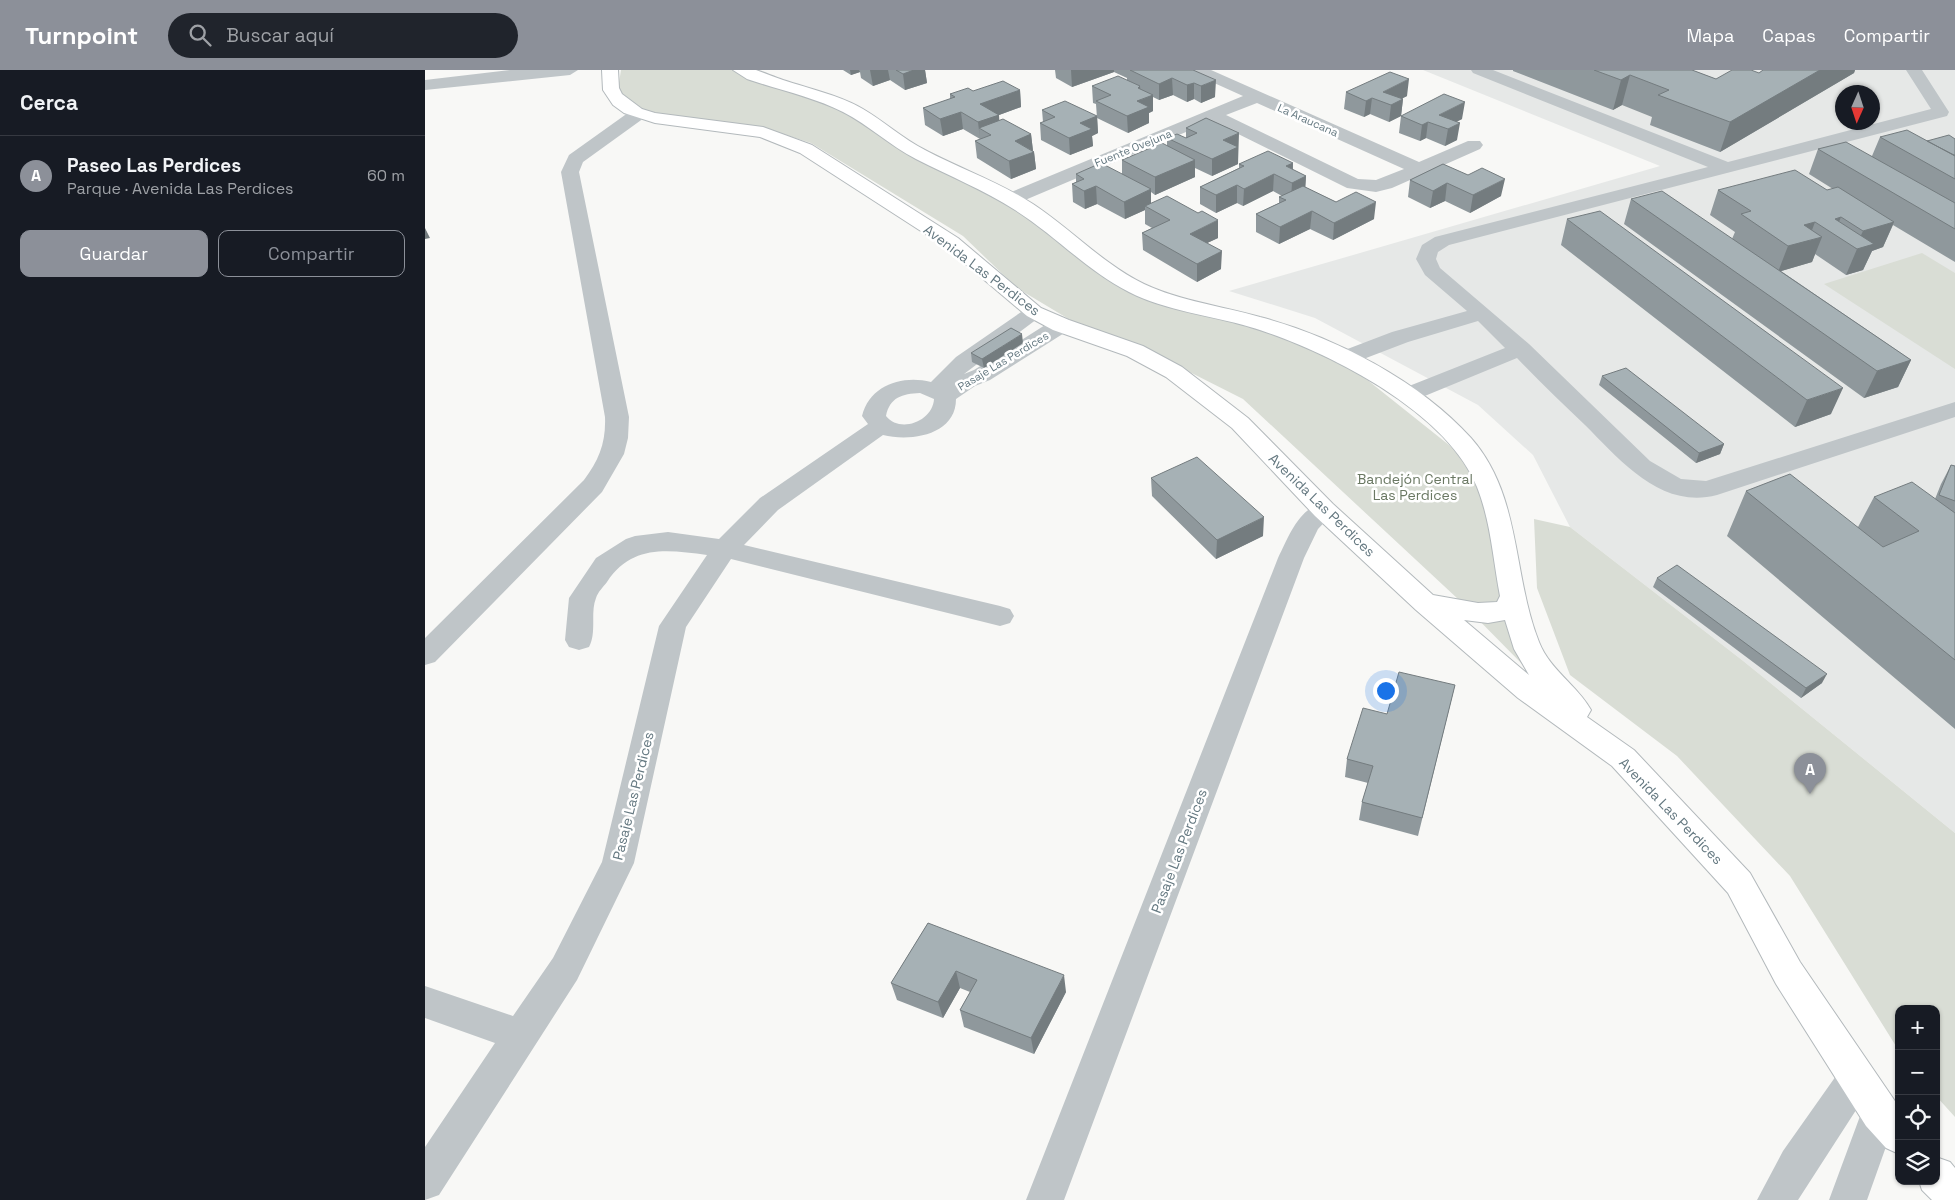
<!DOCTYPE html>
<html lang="es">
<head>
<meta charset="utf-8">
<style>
	body { margin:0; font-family:"Space Grotesk",sans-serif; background:#20242c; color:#f1f3f6 }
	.controls { position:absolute; right:15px; bottom:15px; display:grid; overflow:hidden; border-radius:10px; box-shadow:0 1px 4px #0004 }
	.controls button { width:45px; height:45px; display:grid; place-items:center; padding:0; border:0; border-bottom:1px solid #363941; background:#171b24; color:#f1f3f6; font:25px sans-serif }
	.compass { position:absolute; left:1410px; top:15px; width:45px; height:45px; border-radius:50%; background:#171b24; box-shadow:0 1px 4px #0004; rotate:183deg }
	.you { position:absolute; left:960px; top:620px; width:18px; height:18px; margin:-12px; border:4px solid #fff; border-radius:50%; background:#1a73e8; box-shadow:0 0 0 8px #1a73e833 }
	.badge { display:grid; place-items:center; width:32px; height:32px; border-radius:50%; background:#8c9099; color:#fff; font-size:16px; font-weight:700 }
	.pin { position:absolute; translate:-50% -41px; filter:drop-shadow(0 1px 2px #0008) }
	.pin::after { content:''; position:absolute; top:26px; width:18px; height:15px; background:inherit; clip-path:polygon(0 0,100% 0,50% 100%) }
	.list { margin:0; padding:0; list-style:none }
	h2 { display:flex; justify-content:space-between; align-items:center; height:65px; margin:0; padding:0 20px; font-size:21px }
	h2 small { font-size:16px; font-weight:400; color:#9ea1a6 }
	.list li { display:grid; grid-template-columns:32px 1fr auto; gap:15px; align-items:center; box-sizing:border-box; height:80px; padding:0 20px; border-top:1px solid #363941 }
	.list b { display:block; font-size:19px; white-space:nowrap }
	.list p { margin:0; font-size:16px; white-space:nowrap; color:#9ea1a6 }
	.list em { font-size:16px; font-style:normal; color:#9ea1a6 }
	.actions { display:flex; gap:10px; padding:15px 20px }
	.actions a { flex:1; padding:11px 0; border:1px solid #8c9099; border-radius:10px; text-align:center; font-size:18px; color:#8c9099 }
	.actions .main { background:#8c9099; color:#fff }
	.icon { flex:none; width:28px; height:28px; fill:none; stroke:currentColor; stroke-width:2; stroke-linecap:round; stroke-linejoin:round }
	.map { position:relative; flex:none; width:1530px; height:1130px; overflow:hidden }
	header { display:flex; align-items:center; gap:30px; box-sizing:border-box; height:70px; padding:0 25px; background:#8c9099; color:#fff }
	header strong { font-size:24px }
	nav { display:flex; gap:28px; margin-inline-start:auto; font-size:18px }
	.search { width:350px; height:45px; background:#20242c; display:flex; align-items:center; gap:12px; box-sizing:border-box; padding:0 18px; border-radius:28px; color:#9ea1a6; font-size:19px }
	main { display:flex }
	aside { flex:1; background:#171b24 }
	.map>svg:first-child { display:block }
	.built { fill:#e6e8e7; fill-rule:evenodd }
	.green { fill:#d9ddd5 }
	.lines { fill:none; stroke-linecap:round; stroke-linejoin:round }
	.major-casing { stroke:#b3b9bc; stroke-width:2 }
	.minor { fill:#bfc5c8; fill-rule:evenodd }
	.major { fill:#fff; fill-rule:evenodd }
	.wall { fill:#8f989c }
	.shaded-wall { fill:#747c7f }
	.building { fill:#a6b1b5; stroke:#747c7f }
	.labels { text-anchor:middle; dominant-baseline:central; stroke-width:5; stroke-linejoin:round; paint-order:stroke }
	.far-street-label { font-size:11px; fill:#647880; stroke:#fff }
	.street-label { font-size:14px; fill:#647880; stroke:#fff }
	.park-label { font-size:14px; fill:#6a7863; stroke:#fff }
</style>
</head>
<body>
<header>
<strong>Turnpoint</strong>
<div class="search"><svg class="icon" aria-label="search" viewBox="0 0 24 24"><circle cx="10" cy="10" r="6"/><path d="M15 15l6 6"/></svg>Buscar aquí</div>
<nav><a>Mapa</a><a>Capas</a><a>Compartir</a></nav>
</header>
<main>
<aside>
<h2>Cerca<small></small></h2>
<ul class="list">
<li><span class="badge">A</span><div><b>Paseo Las Perdices</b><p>Parque · Avenida Las Perdices</p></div><em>60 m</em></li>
</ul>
<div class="actions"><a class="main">Guardar</a><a>Compartir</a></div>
</aside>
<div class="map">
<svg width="1530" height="1130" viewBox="0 0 1530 1130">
	<rect width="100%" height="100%" fill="#f8f8f6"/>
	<path class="built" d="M 998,0 L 1530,0 L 1530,763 L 1317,590 L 1145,457 L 1108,385 L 1053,335 L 890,248 L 804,221 L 1235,96 ZM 1418,22 L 1448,22 L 1448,52 L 1418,52 Z"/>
	<path class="green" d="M 196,0 L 308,0 L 421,39 L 602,140 L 677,203 L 844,259 L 911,285 L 1034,383 L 1067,447 L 1073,514 L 1100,576 L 1155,653 L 1033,529 L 818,329 L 715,277 L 647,251 L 592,218 L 538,166 L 386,73 L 342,59 L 234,45 L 206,35 L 193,19 Z
		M 1497,183 L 1530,203 L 1530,299 L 1399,214 Z
		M 1109,449 L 1145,457 L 1317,590 L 1530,763 L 1530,1047 L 1511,1026 L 1511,939 L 1474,939 L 1474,981 L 1365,806 L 1252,686 L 1145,605 L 1112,518 Z"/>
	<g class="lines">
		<defs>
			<path id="major" d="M 177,0 L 193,0 L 194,18 L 197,24 L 217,39 L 230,43 L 338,57 L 387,75 L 533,168 L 616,238 L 644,250 L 718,276 L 757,297 L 823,348 L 908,434 L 1008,525 L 1053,533 L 1072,532 L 1075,526 C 1068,490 1066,452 1052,417 C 1022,341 899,279 825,257 C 785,245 741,241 704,222 C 662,201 630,165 590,140 C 559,120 524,106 491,89 C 465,76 444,55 418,42 C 388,27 354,20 322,9 L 308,0 C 315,0 324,0 331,0 C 340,3 349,7 358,10 C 385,19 414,25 438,39 C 460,52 478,69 500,80 C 536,99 574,112 608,134 C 646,159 678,194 719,214 C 755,231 797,236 835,247 C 908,266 995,311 1046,368 C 1097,426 1087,504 1114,572 C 1125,600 1152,615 1166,640 L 1162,647 L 1209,680 L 1325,803 L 1375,892 L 1474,1037 L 1474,1084 L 1461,1078 L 1441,1056 L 1351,914 L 1303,823 L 1187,696 L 1093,628 L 991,540 L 890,446 L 807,358 L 741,307 L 702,286 L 628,260 L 602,246 L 519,176 L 375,83 L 335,67 L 230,53 L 199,43 L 188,35 L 178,20 ZM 1039,550 L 1063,553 L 1080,550 L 1089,579 L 1104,605 Z
				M 1511,1087 L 1525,1092 L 1530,1098 L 1530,1130 L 1507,1130 L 1497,1120 L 1494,1111 L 1511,1111 Z"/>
		</defs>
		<use href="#major" class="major-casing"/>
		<path class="minor" d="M 85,0 L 153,0 L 145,5 L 0,20 L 0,10 Z
			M 765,0 L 786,0 L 994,92 L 1043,71 L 1055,71 L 1058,75 L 1055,79 L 967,118 L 951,122 L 922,118 L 787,51 L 593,133 L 579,133 L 577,129 L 579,125 L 818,26 L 767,3 ZM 832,33 L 979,99 L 951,110 L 933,109 L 801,45 Z
			M 1046,0 L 1068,0 L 1303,92 L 1506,39 L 1481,0 L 1497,0 L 1524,42 L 1522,46 L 1024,175 L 1013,182 L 1011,189 L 1015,198 L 1104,274 L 1225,391 L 1256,409 L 1281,411 L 1530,332 L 1530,347 L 1292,425 C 1236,440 1195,390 1160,355 C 1137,333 1114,311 1092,288 L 990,330 L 982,332 L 974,330 L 971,325 L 974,320 L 1080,278 L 1053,251 L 983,272 L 928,293 L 920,295 L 912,293 L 909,288 L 912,283 L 967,262 L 1042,241 L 1000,205 L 991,189 L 997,175 L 1010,167 L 1283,97 L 1048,3 Z
			M 213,39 L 219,40 L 221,44 L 219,48 L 158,92 L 154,102 L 204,347 L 203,368 L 199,384 L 177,422 L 10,592 L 0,595 L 0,568 L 159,410 C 174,390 181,373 180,347 L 136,102 L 144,85 L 207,40 Z
			M 609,236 L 616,238 L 619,242 L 616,246 L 539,304 L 549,300 L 628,250 L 636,249 L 644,250 L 647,255 L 644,260 L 565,310 L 550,316 L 531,329 C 531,365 486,372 458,365 L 353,440 L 319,475 L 575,536 L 585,539 L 589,546 L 585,553 L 575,556 L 306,489 L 261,557 L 209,793 L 152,910 L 14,1125 L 0,1130 L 0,1077 L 70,973 L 0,948 L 0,916 L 88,946 L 128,888 L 177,792 L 234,556 L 282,485 C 243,480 207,474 182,512 C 178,517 173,522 171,528 C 165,543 172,562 164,577 L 154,580 L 144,577 L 140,570 L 144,528 L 171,488 L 201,469 L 210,466 L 243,462 L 294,469 L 335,428 L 443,354 L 437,346 C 445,315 477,305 506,312 L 531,287 L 602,238 ZM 495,323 L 509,329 C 508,351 475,364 461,346 C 465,327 477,324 495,323 Z
			M 899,432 L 908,434 L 911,440 L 893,459 L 879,488 L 639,1130 L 601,1130 L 853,488 C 864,466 873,439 899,432 Z
			M 1431,990 L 1444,996 L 1449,1008 L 1444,1020 L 1373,1130 L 1332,1130 L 1358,1081 L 1418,996 Z
			M 1454,1025 L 1467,1030 L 1473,1043 L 1442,1130 L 1404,1130 L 1441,1030 Z"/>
		<use href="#major" class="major"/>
	</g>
	<path class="wall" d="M 418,0 L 500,0 L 502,13 L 480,20 L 465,10 L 448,16 L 436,8 L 435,2 L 426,5 Z
		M 630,0 L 768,0 L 790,27 L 776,33 L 769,29 L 762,32 L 748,25 L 734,30 L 728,27 L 728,41 L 724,43 L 724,53 L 703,63 L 672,48 L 671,34 L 668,33 L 667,16 L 702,10 L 702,8 L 689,2 L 647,17 L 631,8 Z
		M 1088,0 L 1267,0 L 1291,9 L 1334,3 L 1338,0 L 1430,0 L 1429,3 L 1295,82 L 1225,55 L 1227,47 L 1197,35 L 1188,40 L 1088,1 Z
		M 595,20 L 596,37 L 574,45 L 574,50 L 606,64 L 608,81 L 609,82 L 611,99 L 586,109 L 552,88 L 550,71 L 555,69 L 538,59 L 518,66 L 500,55 L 498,38 L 525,29 L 525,24 L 548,21 Z
		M 921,22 L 982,26 L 976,29 L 978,29 L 976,46 L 964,52 L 945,44 L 939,47 L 919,39 Z
		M 617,40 L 672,46 L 673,63 L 667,66 L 668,76 L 645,85 L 616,70 L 615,53 L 618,52 Z
		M 976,46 L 1037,49 L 1031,52 L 1032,70 L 1020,76 L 1001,68 L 995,71 L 974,63 Z
		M 781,48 L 813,94 L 787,106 L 770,98 L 770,107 L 730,125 L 726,122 L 726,134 L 793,168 L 782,173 L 796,199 L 772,212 L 718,180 L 717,163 L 727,158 L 720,154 L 720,140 L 700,149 L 672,134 L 660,139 L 648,132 L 647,114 L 651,112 L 651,104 L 697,104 L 697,90 L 742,76 L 742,68 L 761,68 L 761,58 Z
		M 1455,67 L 1502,71 L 1530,69 L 1530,192 L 1468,155 L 1458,177 L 1447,181 L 1438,200 L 1421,205 L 1390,184 L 1387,192 L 1356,201 L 1486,290 L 1473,317 L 1439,328 L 1199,154 L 1206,129 L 1307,169 L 1310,162 L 1285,145 L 1293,120 L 1402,120 L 1408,119 L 1384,104 L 1393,79 L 1447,86 Z
		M 868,93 L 868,100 L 881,106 L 880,117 L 911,132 L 949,149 L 908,170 L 885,159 L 854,174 L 831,162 L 831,144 L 854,133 L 854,127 L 857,126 L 848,121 L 818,136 L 812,133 L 791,143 L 775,134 L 775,117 L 814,98 L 814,94 Z
		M 1018,94 L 1076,126 L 1045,143 L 1020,131 L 1005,138 L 983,127 L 985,110 Z
		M 1142,149 L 1406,344 L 1370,357 L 1136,175 Z
		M 598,273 L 559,298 L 547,292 L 546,283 Z
		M 1177,306 L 1299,374 L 1295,384 L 1271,393 L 1174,315 Z
		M 1526,395 L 1530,396 L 1530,659 L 1302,466 L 1321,421 L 1433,457 L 1449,427 L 1510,429 L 1516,414 Z
		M 726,408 L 838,466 L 791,489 L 727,426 Z
		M 1232,508 L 1397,613 L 1376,628 L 1228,517 Z
		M 1030,615 L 993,766 L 934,750 L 937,732 L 943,713 L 920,707 L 922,689 L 962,644 Z
		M 503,853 L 641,922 L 609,984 L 539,957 L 535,940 L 545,922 L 535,918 L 518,948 L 472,930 L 466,913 Z"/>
	<path class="shaded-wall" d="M 425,0 L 434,0 L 435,2 L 426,5 Z
		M 445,0 L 463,0 L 465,10 L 448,16 Z
		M 484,0 L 500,0 L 502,13 L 480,20 L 478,4 Z
		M 646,0 L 689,0 L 689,2 L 647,17 Z
		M 1395,0 L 1430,0 L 1429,3 L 1295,82 L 1305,52 Z
		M 1205,5 L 1197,35 L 1188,40 L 1196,10 Z
		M 747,8 L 748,25 L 734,30 L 734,14 Z
		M 984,9 L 982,26 L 964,35 L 958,22 Z
		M 791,10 L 790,27 L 776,33 L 776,16 Z
		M 769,13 L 769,29 L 762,32 L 762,15 Z
		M 715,16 L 716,30 L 728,25 L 728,41 L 724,43 L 724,53 L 703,63 L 702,46 L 713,18 Z
		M 595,20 L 596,37 L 574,45 L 575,62 L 554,58 L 555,69 L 553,52 L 555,34 Z
		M 947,28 L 945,44 L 939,47 L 941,31 Z
		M 978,29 L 976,46 L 964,52 L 966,35 Z
		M 1040,32 L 1037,49 L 1019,58 L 1014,45 Z
		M 536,42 L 538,59 L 518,66 L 515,49 Z
		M 672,46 L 673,63 L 667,66 L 668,76 L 645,85 L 644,68 L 655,53 Z
		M 1003,52 L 1001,68 L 995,71 L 997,55 Z
		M 1035,53 L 1032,70 L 1020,76 L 1023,59 Z
		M 814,63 L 813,94 L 787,106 L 787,89 L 798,70 Z
		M 606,64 L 608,81 L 590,71 Z
		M 609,82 L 611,99 L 586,109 L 584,91 Z
		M 770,90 L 770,107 L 730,125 L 730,107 Z
		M 868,93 L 867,110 L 861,96 Z
		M 849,104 L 848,121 L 818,136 L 819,119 Z
		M 881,106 L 880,124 L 866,130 L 867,113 Z
		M 1080,109 L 1076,126 L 1045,143 L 1048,125 Z
		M 1022,113 L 1020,131 L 1005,138 L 1008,121 Z
		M 812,115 L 812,133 L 791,143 L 791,125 Z
		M 671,116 L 672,134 L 660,139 L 659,121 Z
		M 726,119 L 726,137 L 720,136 L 720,140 L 700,149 L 699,132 Z
		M 951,132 L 949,149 L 908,170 L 909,153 Z
		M 887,141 L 885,159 L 854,174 L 855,157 Z
		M 1416,147 L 1409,164 L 1410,149 Z
		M 793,150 L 793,168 L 765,181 L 765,164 Z
		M 1390,152 L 1383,171 L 1397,167 L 1387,192 L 1353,202 L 1363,176 L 1379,155 Z
		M 1469,152 L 1458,177 L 1447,181 L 1438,200 L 1421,205 L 1432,179 L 1430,178 L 1438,161 Z
		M 0,158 L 5,168 L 0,169 Z
		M 797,181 L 796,199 L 772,212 L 772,194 Z
		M 597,264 L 598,273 L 559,298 L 557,289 Z
		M 1486,290 L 1473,317 L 1439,328 L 1452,301 Z
		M 1418,318 L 1406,344 L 1370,357 L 1382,330 Z
		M 1299,374 L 1295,384 L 1271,393 L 1274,383 Z
		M 839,447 L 838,466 L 791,489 L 792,470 Z
		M 1402,604 L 1397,613 L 1376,628 L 1381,618 Z
		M 531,901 L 535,918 L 518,948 L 513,932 Z
		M 639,905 L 641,922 L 609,984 L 606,968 Z"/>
	<path class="building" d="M 471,0 L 489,0 L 478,4 Z
		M 705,0 L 768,0 L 791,10 L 776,16 L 769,13 L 762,15 L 747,8 L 734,14 Z
		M 1169,0 L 1267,0 L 1291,9 L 1307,0 L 1326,0 L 1334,3 L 1338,0 L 1395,0 L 1305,52 L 1233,25 L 1244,20 L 1205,5 L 1196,10 Z
		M 965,2 L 984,9 L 958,22 L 978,29 L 966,35 L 947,28 L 941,31 L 921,22 Z
		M 693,6 L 715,16 L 713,18 L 728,25 L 712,31 L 724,37 L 702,46 L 671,31 L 686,25 L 667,16 Z
		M 578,11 L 595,20 L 555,34 L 574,45 L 553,52 L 536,42 L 515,49 L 498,38 L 530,27 L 525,24 L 543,18 L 548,21 Z
		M 1019,24 L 1040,32 L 1014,45 L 1035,53 L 1023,59 L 1003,52 L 997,55 L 976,46 Z
		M 640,31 L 672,46 L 655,53 L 667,59 L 644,68 L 615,53 L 630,47 L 617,40 Z
		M 781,48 L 814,63 L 798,70 L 813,77 L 787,89 L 742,68 L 752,64 L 761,68 L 772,63 L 761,58 Z
		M 578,49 L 606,64 L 590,71 L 609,82 L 584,91 L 550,71 L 566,65 L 554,58 Z
		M 1482,60 L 1530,86 L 1530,109 L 1455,67 Z
		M 1524,65 L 1530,69 L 1530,85 L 1529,85 L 1502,71 Z
		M 1421,72 L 1530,133 L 1530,159 L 1393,79 Z
		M 737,73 L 770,90 L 730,107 L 697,90 Z
		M 843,81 L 868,93 L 861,96 L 881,106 L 867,113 L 849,104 L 819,119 L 812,115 L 791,125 L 775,117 L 819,96 L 814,94 Z
		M 676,93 L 726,119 L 699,132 L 671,116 L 659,121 L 647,114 L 659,109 L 651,104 Z
		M 1018,94 L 1043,105 L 1057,98 L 1080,109 L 1048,125 L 1022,113 L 1008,121 L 985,110 Z
		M 1370,100 L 1402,120 L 1413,117 L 1469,152 L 1438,161 L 1416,147 L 1410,149 L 1449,174 L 1432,179 L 1390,152 L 1379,155 L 1397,167 L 1363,176 L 1316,144 L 1326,141 L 1293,120 Z
		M 878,116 L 911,132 L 931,122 L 951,132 L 909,153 L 887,141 L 855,157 L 831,144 L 861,130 L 854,127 Z
		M 1237,121 L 1486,290 L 1452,301 L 1206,129 Z
		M 742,126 L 773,143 L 777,141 L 793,150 L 765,164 L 797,181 L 772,194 L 717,163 L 745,150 L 720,136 Z
		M 1175,141 L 1418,318 L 1382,330 L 1142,149 Z
		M 586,258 L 597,264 L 557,289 L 546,283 Z
		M 1201,298 L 1299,374 L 1274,383 L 1177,306 Z
		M 772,387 L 839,447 L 792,470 L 726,408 Z
		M 1526,395 L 1530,396 L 1530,431 L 1514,425 Z
		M 1365,404 L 1458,477 L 1494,461 L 1449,427 L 1487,412 L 1530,443 L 1530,590 L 1321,421 Z
		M 1252,495 L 1402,604 L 1381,618 L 1232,508 Z
		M 974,602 L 1030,615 L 997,748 L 937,732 L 948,696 L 922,689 L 938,638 L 962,644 Z
		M 503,853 L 639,905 L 606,968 L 535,940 L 552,910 L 531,901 L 513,932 L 466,913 Z"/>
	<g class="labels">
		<g class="far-street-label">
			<text transform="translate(883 50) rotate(24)">La Araucana</text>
			<text transform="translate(708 78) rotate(-22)">Fuente Ovejuna</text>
			<text transform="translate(578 291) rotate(-31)">Pasaje Las Perdices</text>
		</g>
		<g class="street-label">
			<text transform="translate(557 200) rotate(37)">Avenida Las Perdices</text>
			<text transform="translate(897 435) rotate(44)">Avenida Las Perdices</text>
			<text transform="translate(208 726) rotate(-76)">Pasaje Las Perdices</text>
			<text transform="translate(1246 741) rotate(46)">Avenida Las Perdices</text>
			<text transform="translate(754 781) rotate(-69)">Pasaje Las Perdices</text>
		</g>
		<g class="park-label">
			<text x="990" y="409">Bandejón Central<tspan x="990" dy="16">Las Perdices</tspan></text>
		</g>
	</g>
</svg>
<div class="controls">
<button>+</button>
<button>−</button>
<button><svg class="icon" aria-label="locate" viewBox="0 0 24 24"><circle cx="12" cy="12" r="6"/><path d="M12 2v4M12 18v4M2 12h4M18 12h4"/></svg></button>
<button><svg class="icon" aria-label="layers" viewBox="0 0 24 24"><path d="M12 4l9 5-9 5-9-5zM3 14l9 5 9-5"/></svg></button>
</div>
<svg class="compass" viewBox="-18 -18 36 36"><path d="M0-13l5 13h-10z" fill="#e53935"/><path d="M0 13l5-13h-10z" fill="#9ea1a6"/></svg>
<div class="you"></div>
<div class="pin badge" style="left:1385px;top:724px">A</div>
</div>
</main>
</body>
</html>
